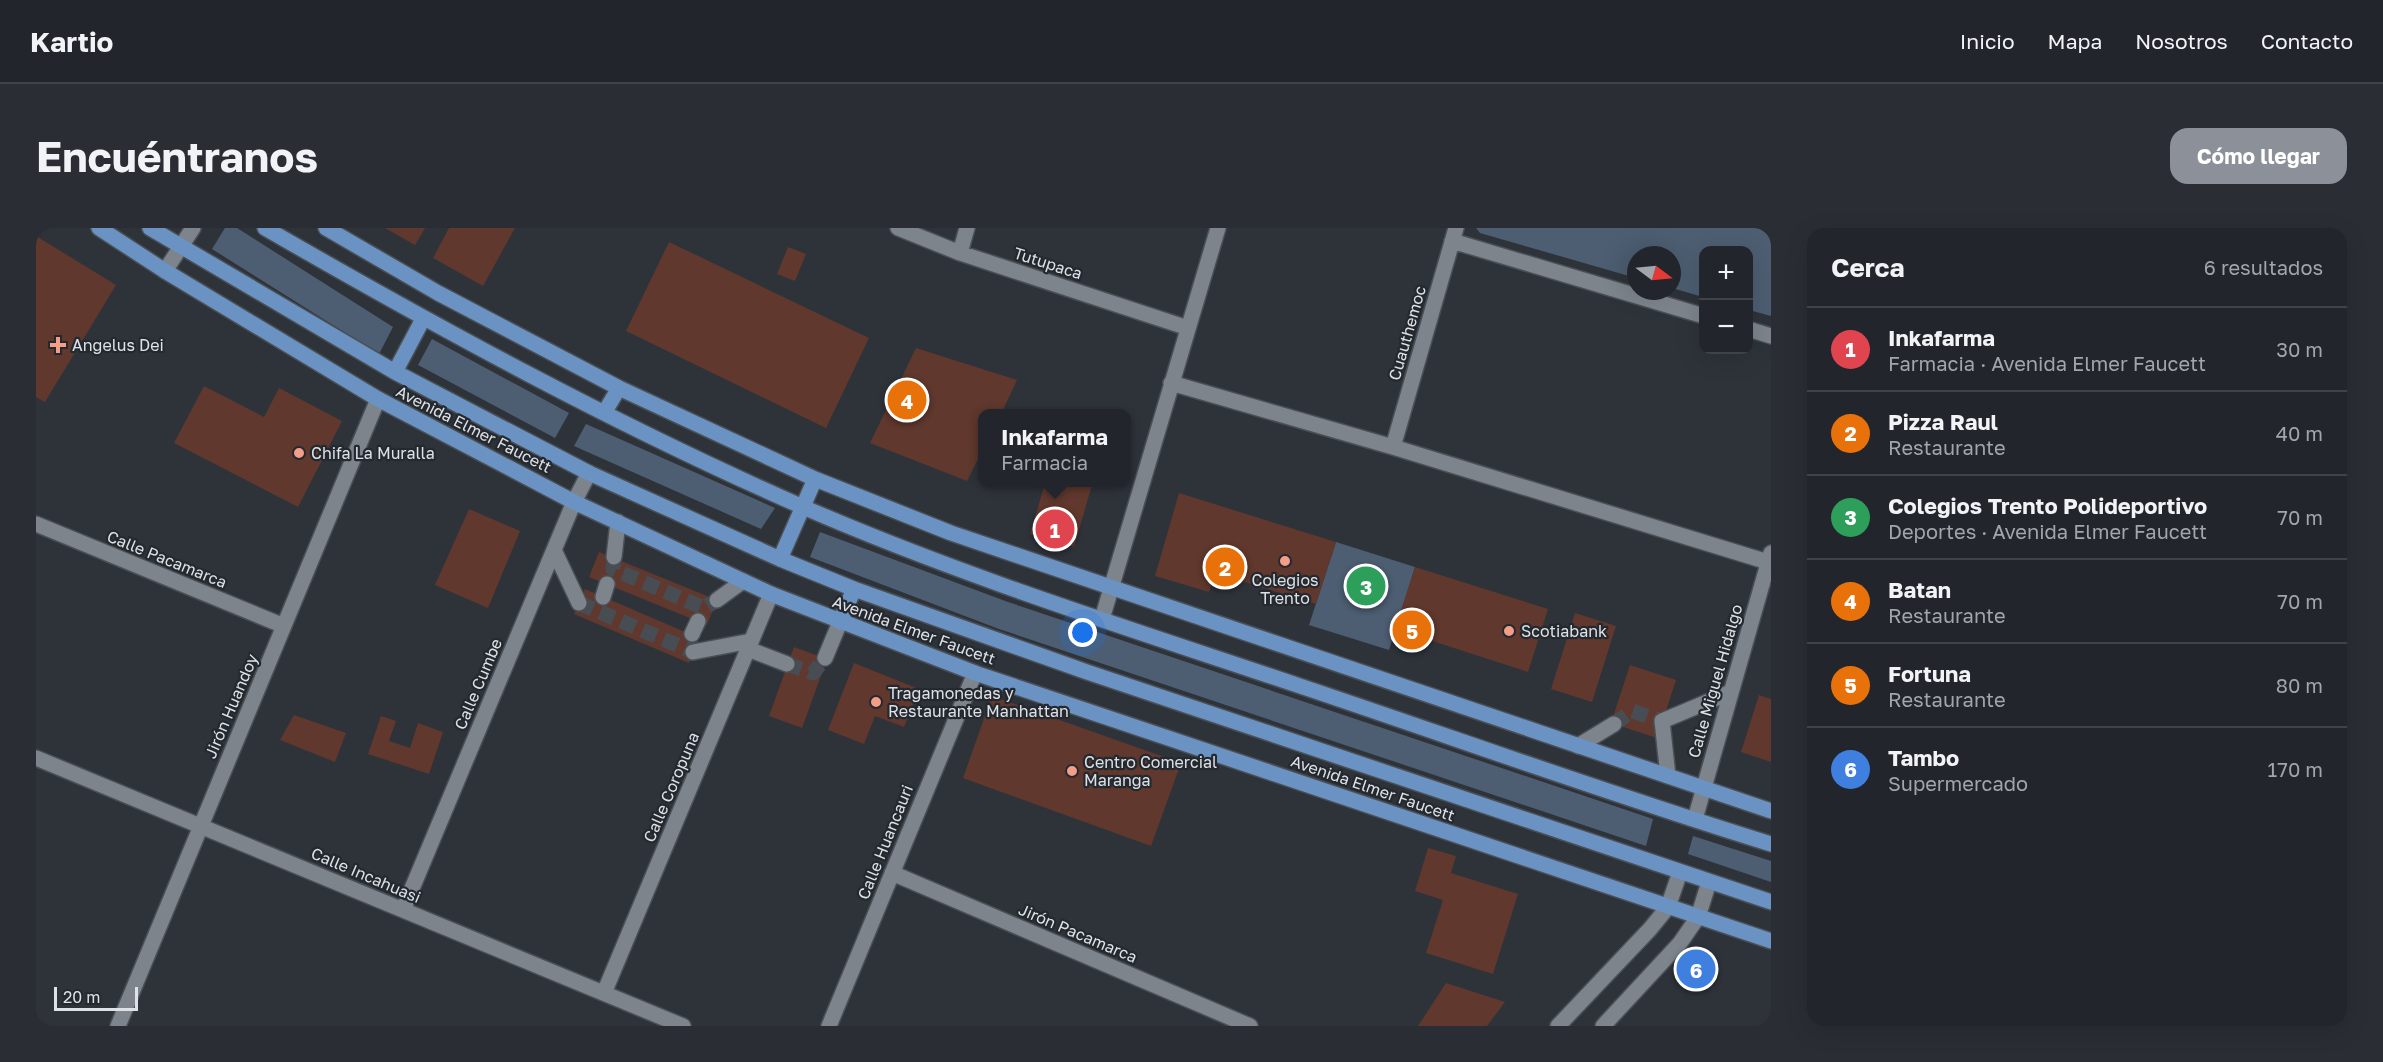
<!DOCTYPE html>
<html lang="es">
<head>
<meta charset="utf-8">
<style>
	body { margin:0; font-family:"Golos Text",sans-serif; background:#2a2e34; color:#f1f3f6 }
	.controls { position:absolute; right:18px; top:18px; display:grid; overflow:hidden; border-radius:12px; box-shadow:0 6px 24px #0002 }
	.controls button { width:54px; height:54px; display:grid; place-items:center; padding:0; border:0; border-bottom:2px solid #3f4348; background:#22262c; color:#f1f3f6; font:30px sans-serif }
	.compass { position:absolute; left:1591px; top:18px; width:54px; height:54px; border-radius:50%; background:#22262c; box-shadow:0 6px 24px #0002; rotate:106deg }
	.scale { position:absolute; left:18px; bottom:15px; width:84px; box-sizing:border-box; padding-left:6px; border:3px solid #dee2e6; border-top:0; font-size:16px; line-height:21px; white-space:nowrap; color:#dee2e6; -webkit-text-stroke:4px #242930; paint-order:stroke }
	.you { position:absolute; left:1047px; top:405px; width:21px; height:21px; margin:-15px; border:4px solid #fff; border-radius:50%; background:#1a73e8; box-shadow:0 0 0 9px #1a73e833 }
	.badge { display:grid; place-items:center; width:39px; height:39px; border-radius:50%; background:#8c9099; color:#fff; font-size:20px; font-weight:700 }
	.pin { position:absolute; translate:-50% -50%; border:3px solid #fff; box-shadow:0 2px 6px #0006 }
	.popup { position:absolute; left:942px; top:181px; width:153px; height:78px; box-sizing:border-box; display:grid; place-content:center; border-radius:12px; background:#22262c; filter:drop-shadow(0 2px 4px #0005); font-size:20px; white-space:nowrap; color:#a2a5a9 }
	.popup b { font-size:22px; color:#f1f3f6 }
	.popup::after { content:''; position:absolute; left:50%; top:100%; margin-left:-12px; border:12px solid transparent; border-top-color:#22262c }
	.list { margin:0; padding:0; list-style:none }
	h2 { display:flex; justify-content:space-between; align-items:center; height:78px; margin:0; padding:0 24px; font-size:26px }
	h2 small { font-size:20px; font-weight:400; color:#a2a5a9 }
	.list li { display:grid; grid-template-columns:39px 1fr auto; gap:18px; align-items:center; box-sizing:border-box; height:84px; padding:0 24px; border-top:2px solid #3f4348 }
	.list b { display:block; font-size:22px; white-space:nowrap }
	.list p { margin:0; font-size:20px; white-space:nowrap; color:#a2a5a9 }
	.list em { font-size:20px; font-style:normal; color:#a2a5a9 }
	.map { position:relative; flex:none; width:1735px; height:798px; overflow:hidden; border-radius:18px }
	header { display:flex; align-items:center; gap:36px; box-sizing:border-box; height:84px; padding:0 30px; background:#22262c; border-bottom:2px solid #3f4348 }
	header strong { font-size:28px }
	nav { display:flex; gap:33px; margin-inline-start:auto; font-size:21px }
	.intro { display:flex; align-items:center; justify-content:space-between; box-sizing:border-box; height:144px; padding:0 36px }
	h1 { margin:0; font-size:42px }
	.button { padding:15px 27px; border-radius:18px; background:#8c9099; color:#fff; font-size:21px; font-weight:700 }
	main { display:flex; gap:36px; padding:0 36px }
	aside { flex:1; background:#22262c; border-radius:18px; box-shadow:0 6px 24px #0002 }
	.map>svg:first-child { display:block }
	.green { fill:#4d5e72 }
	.building { fill:#60382d }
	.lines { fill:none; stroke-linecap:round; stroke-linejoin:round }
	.minor-tunnel { stroke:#484d54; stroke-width:15; stroke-dasharray:15 8; stroke-linecap:butt }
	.minor-casing { stroke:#4a4f55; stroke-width:18 }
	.major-casing { stroke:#4a4f55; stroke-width:18 }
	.minor { stroke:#7d848c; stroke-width:15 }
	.major { stroke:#6a92c3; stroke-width:15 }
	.poi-dot { fill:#f49e88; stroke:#242930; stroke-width:2 }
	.labels { text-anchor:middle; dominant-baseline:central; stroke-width:4.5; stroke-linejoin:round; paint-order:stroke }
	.street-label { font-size:16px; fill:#dee2e6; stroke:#242930 }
	.poi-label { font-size:16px; fill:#dee2e6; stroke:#242930; text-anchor:start }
</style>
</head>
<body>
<header>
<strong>Kartio</strong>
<nav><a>Inicio</a><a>Mapa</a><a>Nosotros</a><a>Contacto</a></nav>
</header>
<div class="intro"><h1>Encuéntranos</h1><a class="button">Cómo llegar</a></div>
<main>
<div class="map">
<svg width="1735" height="798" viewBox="0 0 1735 798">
	<rect width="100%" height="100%" fill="#2e333a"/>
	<path class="green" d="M 189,0 L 201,0 L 357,99 L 343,126 L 176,21 Z
		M 1440,0 L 1735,0 L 1735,88 L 1713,82 L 1712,22 L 1668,22 L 1667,69 L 1636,60 L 1636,27 L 1600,27 L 1600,50 L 1444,5 Z
		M 396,111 L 533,185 L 519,210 L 382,137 Z
		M 550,196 L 739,280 L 725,301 L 538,218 Z
		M 784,304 L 972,374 L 1617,591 L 1610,618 L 963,401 L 774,329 Z
		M 1300,314 L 1379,339 L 1353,422 L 1273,397 Z
		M 1657,608 L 1735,633 L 1735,654 L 1652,626 Z"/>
	<path class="building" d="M 349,0 L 389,0 L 379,17 Z
		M 413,0 L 479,0 L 447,58 L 397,30 Z
		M 0,8 L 80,57 L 9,174 L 0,169 Z
		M 633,14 L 833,110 L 790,200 L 590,103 Z
		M 752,19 L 770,26 L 759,53 L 741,46 Z
		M 880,120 L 981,152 L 965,186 L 947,186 L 947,221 L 931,253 L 834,215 Z
		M 168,158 L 228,189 L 243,160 L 306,193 L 262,279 L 138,215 Z
		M 1009,255 L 1049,255 L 1056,257 L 1038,319 L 994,306 Z
		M 1143,265 L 1300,314 L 1280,376 L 1179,345 L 1173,364 L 1119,348 Z
		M 433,281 L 484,303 L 452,380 L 399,357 Z
		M 563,324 L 681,372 L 671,397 L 553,349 Z
		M 1379,339 L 1512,381 L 1492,444 L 1359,401 Z
		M 549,361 L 663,410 L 653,435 L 538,386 Z
		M 1539,385 L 1580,398 L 1556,474 L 1515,461 Z
		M 758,419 L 791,431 L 766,500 L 733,488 Z
		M 818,435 L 883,461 L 868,499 L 839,488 L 828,516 L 792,502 Z
		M 1594,437 L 1640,452 L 1621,510 L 1575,495 Z
		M 1723,467 L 1735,471 L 1735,534 L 1705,524 Z
		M 956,468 L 1145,535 L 1115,618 L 927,550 Z
		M 258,487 L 310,505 L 299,534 L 244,512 Z
		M 345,488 L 360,493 L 353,513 L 374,520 L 382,495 L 407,504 L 393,546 L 332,526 Z
		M 1392,620 L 1420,628 L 1415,645 L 1482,666 L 1457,746 L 1390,725 L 1407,672 L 1379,663 Z
		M 1410,755 L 1469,774 L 1451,798 L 1382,798 Z"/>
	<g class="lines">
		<path class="minor-tunnel" d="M 578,329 L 577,341 L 668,380 L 681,372
			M 543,375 L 657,424
			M 751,436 L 777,445 L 789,430
			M 1578,496 L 1596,483 L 1626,493"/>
		<defs>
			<path id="minor" d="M 862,0 L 924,25 L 1152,100
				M 1416,13 L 1668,88
				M 924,25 L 931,0
				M 129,43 L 157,0
				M 1712,101 L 1735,108
				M 1135,155 L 1357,219 L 1732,334
				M 1357,219 L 1420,0
				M 0,296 L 248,398
				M 518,322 L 543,375
				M 578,329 L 582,294
				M 567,369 L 571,356
				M 681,372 L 707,353
				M 1066,391 L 1182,0
				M 656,406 L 662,393
				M 712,421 L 751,436
				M 657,424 L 715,413
				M 789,430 L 804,394
				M 1542,518 L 1578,496
				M 0,530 L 647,798
				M 1632,548 L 1626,493 L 1695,464
				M 1659,591 L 1735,325
				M 856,645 L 1214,798
				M 367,682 L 538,274 L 553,245
				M 568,765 L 735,366
				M 82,798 L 342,171
				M 793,798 L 939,445
				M 1522,798 L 1614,701 L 1632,679 L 1644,644
				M 1567,798 L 1644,715 L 1662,689 L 1673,654"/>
			<path id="major" d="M 63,0 L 129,43 L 342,171 L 538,274 L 735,366 L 939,445 L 1735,713
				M 114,0 L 359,144 L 553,245 L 744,331 L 818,361 L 1051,444 L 1735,674
				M 229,0 C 404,101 582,198 767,279 C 928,349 1095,401 1261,457 C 1419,510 1576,567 1735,616
				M 290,0 L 402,65 L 583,160 L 779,251 L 915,305 L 1735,583
				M 359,144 L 387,91
				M 568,185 L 583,160
				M 744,331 L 779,251
				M 804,394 L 818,361"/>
		</defs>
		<use href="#minor" class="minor-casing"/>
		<use href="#major" class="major-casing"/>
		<use href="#minor" class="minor"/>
		<use href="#major" class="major"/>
	</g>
	<g class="poi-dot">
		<path d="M19 108h6v6h6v6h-6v6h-6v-6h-6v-6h6z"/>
		<circle cx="263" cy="225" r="6"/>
		<circle cx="1249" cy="333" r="6"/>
		<circle cx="1473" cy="403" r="6"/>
		<circle cx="840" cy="474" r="6"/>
		<circle cx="1036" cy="543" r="6"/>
	</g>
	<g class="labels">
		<g class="street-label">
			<text transform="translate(1012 35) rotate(18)">Tutupaca</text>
			<text transform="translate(1371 105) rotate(-74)">Cuauthemoc</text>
			<text transform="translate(438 201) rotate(27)">Avenida Elmer Faucett</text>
			<text transform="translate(131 331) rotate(22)">Calle Pacamarca</text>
			<text transform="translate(878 402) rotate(20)">Avenida Elmer Faucett</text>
			<text transform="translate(1679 453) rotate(-74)">Calle Miguel Hidalgo</text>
			<text transform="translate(442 456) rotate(-67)">Calle Cumbe</text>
			<text transform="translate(195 478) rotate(-67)">Jirón Huandoy</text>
			<text transform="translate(635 559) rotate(-67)">Calle Coropuna</text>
			<text transform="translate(1337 560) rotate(19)">Avenida Elmer Faucett</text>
			<text transform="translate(849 614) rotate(-68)">Calle Huancauri</text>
			<text transform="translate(330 647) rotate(23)">Calle Incahuasi</text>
			<text transform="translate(1042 705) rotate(23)">Jirón Pacamarca</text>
		</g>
		<g class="poi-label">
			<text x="36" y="117">Angelus Dei</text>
			<text x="275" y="225">Chifa La Muralla</text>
			<text x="1249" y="352" text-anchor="middle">Colegios<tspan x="1249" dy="18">Trento</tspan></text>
			<text x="1485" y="403">Scotiabank</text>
			<text x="852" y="465">Tragamonedas y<tspan x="852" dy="18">Restaurante Manhattan</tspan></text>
			<text x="1048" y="534">Centro Comercial<tspan x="1048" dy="18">Maranga</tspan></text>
		</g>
	</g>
</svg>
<div class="controls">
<button>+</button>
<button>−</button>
</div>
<svg class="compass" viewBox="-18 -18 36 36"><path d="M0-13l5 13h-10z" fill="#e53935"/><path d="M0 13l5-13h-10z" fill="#a2a5a9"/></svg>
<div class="scale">20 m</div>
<div class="you"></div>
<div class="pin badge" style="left:1019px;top:301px;background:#e0444e">1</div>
<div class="popup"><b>Inkafarma</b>Farmacia</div>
<div class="pin badge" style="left:1189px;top:339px;background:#e8710a">2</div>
<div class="pin badge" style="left:1330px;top:358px;background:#2e9e5b">3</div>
<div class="pin badge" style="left:871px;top:172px;background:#e8710a">4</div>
<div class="pin badge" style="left:1376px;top:402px;background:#e8710a">5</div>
<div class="pin badge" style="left:1660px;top:741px;background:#3f7fe0">6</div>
</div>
<aside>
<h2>Cerca<small>6 resultados</small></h2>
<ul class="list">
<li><span class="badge" style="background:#e0444e">1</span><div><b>Inkafarma</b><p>Farmacia · Avenida Elmer Faucett</p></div><em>30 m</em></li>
<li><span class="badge" style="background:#e8710a">2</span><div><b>Pizza Raul</b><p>Restaurante</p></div><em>40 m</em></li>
<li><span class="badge" style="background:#2e9e5b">3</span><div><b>Colegios Trento Polideportivo</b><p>Deportes · Avenida Elmer Faucett</p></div><em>70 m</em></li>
<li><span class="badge" style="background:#e8710a">4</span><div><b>Batan</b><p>Restaurante</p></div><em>70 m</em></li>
<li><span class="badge" style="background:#e8710a">5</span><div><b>Fortuna</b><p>Restaurante</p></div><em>80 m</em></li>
<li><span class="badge" style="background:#3f7fe0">6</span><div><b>Tambo</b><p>Supermercado</p></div><em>170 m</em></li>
</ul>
</aside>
</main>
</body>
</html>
